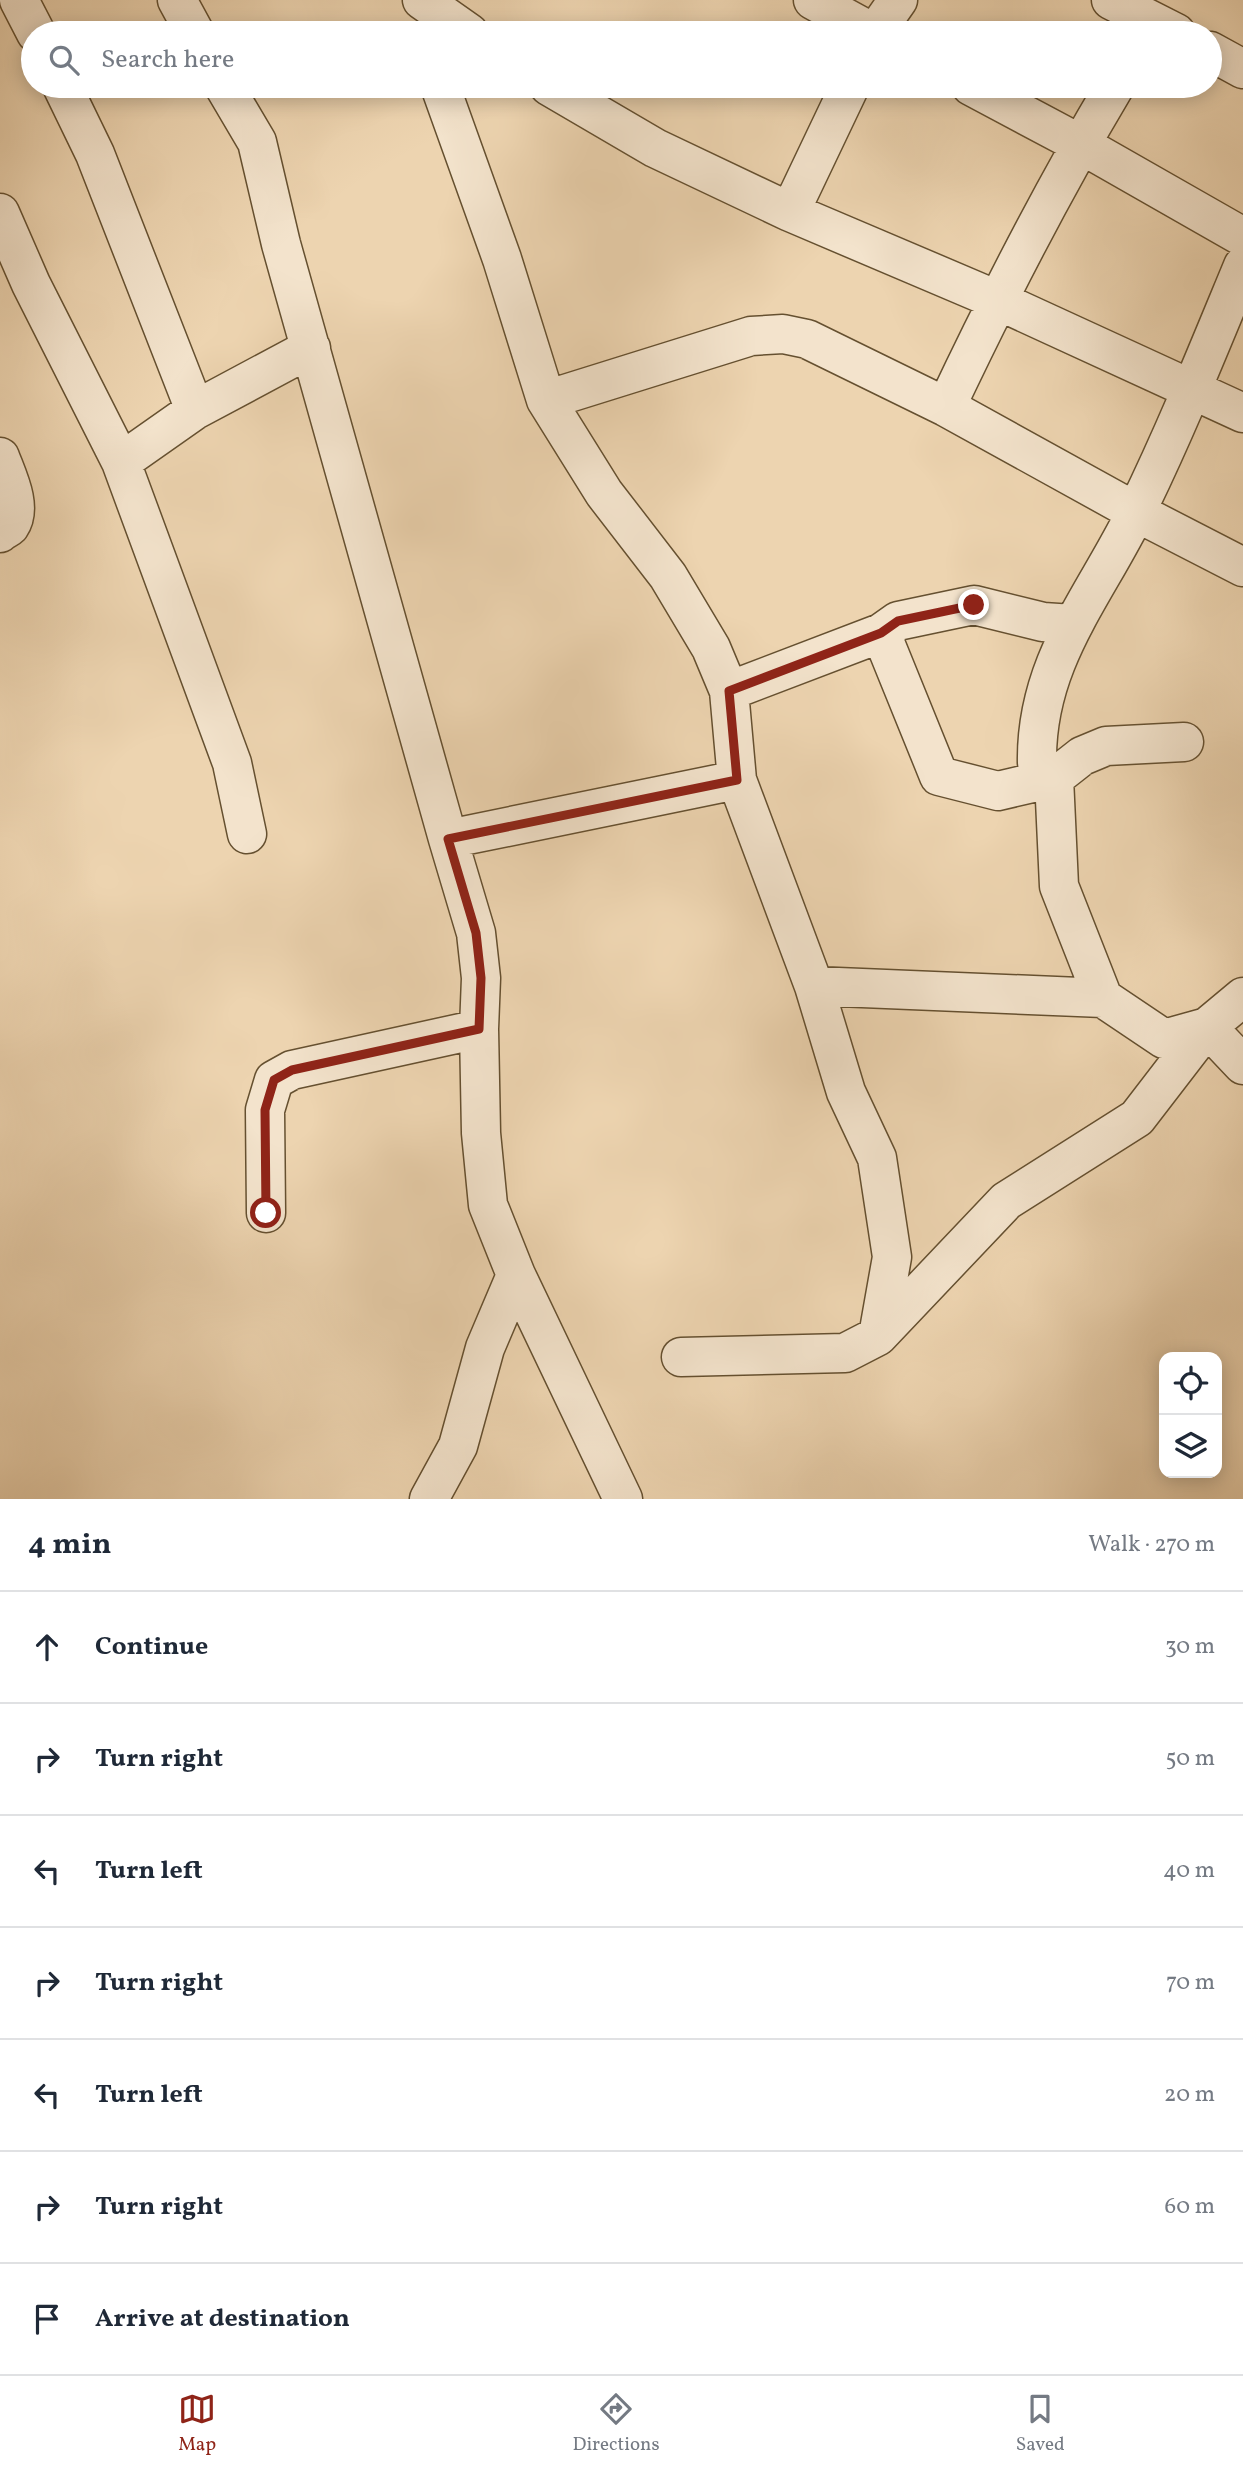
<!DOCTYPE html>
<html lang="en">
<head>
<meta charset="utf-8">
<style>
	body { margin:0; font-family:Vollkorn,serif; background:#f2f2f3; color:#1f2937 }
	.controls { position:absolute; right:21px; bottom:21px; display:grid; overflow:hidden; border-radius:14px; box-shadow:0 4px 18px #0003 }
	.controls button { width:63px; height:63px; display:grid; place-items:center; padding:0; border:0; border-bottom:2px solid #e0e1e3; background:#fff; color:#1f2937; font:35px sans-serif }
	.stop { position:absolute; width:21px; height:21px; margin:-16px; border:5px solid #8f2418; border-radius:50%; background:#fff }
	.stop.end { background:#8f2418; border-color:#fff; box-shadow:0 2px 7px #0008 }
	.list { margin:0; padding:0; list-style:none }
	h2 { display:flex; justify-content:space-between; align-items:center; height:91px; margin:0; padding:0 28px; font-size:30px }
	h2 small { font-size:23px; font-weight:400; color:#747a83 }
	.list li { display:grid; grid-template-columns:46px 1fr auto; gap:21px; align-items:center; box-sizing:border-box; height:112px; padding:0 28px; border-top:2px solid #e0e1e3 }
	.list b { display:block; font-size:26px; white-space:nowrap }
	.list em { font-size:23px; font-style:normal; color:#747a83 }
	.icon { flex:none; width:38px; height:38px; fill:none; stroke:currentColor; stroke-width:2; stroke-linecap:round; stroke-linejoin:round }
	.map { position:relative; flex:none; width:1243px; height:1499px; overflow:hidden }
	.search { position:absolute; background:#fff; box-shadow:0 4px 18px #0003; left:21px; right:21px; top:21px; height:77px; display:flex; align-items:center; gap:18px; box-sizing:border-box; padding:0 24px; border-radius:38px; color:#747a83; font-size:26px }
	.sheet { height:875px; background:#fff }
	nav { display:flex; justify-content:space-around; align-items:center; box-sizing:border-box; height:98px; border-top:2px solid #e0e1e3; background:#fff; font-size:19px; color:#747a83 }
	nav a { display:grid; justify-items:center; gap:4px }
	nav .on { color:#8f2418 }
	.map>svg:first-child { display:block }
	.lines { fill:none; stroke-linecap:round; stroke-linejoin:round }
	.minor-casing { stroke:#655030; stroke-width:41 }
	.minor { stroke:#f3e3cc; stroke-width:38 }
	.route { stroke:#8f2418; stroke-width:9 }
</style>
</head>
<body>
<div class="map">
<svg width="1243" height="1499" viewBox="0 0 1243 1499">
	<rect width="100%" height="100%" fill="#edd4b0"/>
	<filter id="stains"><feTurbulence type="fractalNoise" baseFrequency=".00286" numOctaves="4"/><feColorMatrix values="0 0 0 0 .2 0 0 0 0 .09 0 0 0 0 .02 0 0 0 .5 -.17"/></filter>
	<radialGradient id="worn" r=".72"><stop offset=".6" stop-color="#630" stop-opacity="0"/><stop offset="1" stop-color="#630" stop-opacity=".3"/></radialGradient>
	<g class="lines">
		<defs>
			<path id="minor" d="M 19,0 L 36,33
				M 177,0 L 195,33
				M 422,0 L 469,33
				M 813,0 L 873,33
				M 1111,0 L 1176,33
				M 875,33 L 898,0
				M 1210,51 L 1243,69
				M 62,86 L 95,154 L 195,410
				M 224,86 L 257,142 L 281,244 L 448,839 L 476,933 L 481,978 L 479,1029 L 481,1133 L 488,1205 L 516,1275 L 623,1499
				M 440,86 L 502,259 L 546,400 L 604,493 L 668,576 L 711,648 L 729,691 L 737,780 L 814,986 L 846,1092 L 877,1158 L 892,1257 L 878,1336
				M 549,86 L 655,148 L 790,212 L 997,300 L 1243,413
				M 971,86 L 1080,144 L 1243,237
				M 790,212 L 850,86
				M 0,213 L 31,284 L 121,462 L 232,763 L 247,834
				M 546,400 L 751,336 L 783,334 L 807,339 L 946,407 L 1136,512 L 1243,567
				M 946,407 C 998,297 1053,190 1115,86
				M 0,457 C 7,476 23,507 10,526 C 7,529 3,530 0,533
				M 121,462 L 195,410 L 311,348
				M 881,633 L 939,776 L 998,791 L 1054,778 L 1082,756 L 1106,746 L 1184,742
				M 729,691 L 881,633 L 898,621 L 974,605 L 1043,622 L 1073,624
				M 448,839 L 737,780
				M 814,986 L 1103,998 L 1164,1039 L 1207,1027
				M 1103,998 L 1059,886 L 1054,778 L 1037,763 C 1035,661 1096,595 1137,510 C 1176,430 1209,348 1243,266
				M 1207,1027 L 1243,1065
				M 266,1213 L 265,1110 L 274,1080 L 292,1070 L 479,1029
				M 681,1357 L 845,1353 L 878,1336 L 1006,1201 L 1137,1118 L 1207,1027 L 1243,997
				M 429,1499 L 458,1446 L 485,1348 L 516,1275"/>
		</defs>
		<use href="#minor" class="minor-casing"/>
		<use href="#minor" class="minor"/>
	</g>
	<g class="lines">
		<path class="route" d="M 266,1213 L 265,1110 L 274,1080 L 292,1070 L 479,1029 L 481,978 L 476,933 L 448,839 L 737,780 L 729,691 L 881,633 L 898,621 L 974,605"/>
	</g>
	<rect width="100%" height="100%" filter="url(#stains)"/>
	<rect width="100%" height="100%" fill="url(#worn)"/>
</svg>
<div class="controls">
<button><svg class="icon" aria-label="locate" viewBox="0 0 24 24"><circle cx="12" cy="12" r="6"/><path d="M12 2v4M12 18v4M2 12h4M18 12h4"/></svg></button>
<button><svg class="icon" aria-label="layers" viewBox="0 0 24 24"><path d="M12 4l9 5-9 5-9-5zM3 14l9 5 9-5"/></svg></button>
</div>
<div class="stop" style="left:266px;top:1213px"></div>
<div class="stop end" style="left:974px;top:605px"></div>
<div class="search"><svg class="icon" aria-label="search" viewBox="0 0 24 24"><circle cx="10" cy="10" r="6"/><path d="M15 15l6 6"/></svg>Search here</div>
</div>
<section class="sheet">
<h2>4 min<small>Walk · 270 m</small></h2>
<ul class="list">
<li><svg class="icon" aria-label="ahead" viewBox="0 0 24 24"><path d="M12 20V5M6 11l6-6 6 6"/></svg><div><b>Continue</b></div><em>30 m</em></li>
<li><svg class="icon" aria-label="right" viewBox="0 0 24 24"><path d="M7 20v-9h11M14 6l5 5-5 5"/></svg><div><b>Turn right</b></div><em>50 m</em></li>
<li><svg class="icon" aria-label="left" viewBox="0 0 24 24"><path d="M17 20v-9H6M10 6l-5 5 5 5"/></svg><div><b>Turn left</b></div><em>40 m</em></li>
<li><svg class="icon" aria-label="right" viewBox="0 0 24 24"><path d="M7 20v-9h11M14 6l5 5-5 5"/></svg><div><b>Turn right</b></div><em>70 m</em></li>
<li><svg class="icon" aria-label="left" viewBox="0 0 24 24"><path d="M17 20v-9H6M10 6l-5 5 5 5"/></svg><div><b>Turn left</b></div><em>20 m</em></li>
<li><svg class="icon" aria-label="right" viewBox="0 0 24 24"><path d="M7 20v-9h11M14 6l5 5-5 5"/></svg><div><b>Turn right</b></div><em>60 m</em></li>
<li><svg class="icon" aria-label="arrive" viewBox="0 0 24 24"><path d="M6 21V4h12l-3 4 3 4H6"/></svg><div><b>Arrive at destination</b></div></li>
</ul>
</section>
<nav>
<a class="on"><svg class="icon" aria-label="map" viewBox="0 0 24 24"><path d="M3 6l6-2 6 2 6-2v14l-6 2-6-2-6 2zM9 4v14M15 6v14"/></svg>Map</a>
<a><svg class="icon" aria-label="directions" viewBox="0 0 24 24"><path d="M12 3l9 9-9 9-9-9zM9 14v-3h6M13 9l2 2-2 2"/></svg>Directions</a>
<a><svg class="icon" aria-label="saved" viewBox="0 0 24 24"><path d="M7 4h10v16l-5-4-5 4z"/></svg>Saved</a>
</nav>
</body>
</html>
